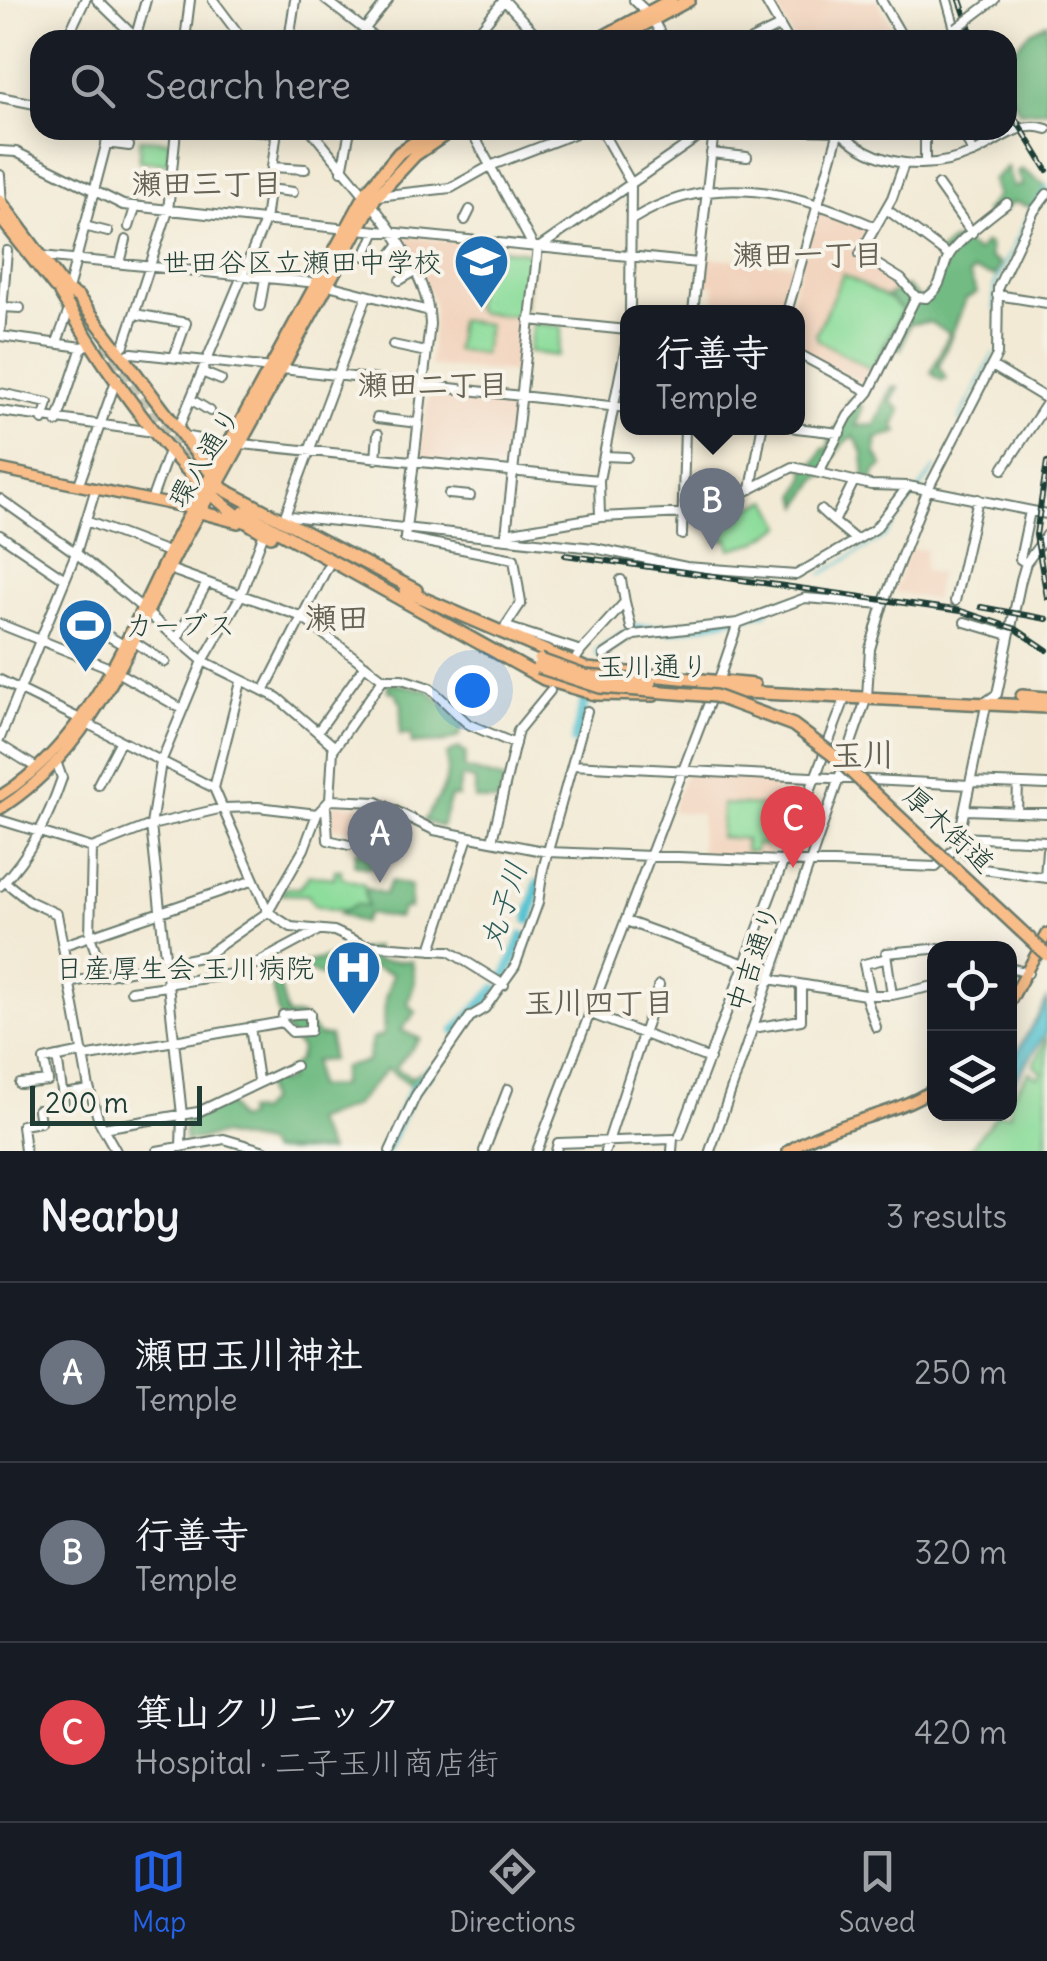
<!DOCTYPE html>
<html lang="en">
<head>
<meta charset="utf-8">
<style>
	body { margin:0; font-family:Delius,"Klee One",sans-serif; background:#20242c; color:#f1f3f6 }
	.controls { position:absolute; right:30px; bottom:30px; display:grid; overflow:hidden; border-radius:20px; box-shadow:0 5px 25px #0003 }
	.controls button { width:90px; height:90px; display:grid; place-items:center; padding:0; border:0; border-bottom:2px solid #363941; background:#171b24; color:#f1f3f6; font:50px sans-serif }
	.scale { position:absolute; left:30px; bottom:25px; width:172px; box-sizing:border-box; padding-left:10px; border:5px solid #1f3d34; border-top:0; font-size:28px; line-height:35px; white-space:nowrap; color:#1f3d34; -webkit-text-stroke:8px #f7f3e8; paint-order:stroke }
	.you { position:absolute; left:472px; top:690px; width:35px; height:35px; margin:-25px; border:8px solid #fff; border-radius:50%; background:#1a73e8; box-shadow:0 0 0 15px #1a73e833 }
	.badge { display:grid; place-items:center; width:65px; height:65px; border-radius:50%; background:#2563eb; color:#fff; font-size:32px; font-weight:700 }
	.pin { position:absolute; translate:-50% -82px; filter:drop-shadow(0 2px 5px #0008) }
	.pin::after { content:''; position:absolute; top:52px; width:35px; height:30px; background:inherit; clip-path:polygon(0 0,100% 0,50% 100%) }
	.popup { position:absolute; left:620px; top:305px; width:185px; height:130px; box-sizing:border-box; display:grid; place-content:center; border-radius:20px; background:#171b24; filter:drop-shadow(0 2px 8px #0005); font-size:32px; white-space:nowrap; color:#9ea1a6 }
	.popup b { font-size:38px; color:#f1f3f6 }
	.popup::after { content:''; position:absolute; left:50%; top:100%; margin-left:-20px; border:20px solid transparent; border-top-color:#171b24 }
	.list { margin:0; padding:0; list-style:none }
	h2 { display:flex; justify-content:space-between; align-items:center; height:130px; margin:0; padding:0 40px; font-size:42px }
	h2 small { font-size:32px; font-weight:400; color:#9ea1a6 }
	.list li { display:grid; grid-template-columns:65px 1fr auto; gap:30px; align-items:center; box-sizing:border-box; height:180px; padding:0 40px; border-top:2px solid #363941 }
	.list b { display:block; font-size:38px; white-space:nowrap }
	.list p { margin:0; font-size:32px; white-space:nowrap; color:#9ea1a6 }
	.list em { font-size:32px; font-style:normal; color:#9ea1a6 }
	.icon { flex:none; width:55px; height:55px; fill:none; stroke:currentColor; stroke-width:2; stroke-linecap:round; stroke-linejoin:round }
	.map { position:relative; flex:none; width:1047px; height:1151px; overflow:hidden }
	.search { position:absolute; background:#171b24; box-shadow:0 5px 25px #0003; left:30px; right:30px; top:30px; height:110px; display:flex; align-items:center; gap:25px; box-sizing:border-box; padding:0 35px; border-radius:30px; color:#9ea1a6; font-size:38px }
	.sheet { height:670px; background:#171b24 }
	nav { display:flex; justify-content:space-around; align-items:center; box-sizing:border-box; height:140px; border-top:2px solid #363941; background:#171b24; font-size:28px; color:#9ea1a6 }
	nav a { display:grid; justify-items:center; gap:5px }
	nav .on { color:#2563eb }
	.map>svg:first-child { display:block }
	.built { fill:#f2d4be }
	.green { fill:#8edd9c; stroke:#568d68; stroke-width:2.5 }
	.forest { fill:#72bc84; stroke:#487c5c; stroke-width:2.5 }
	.water { fill:#57c3d1; stroke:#3b8082; stroke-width:2.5 }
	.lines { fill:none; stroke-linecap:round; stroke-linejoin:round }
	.stream { stroke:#57c3d1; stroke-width:2.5 }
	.river { stroke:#57c3d1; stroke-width:10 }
	.highway-tunnel { stroke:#c8c7b5; stroke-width:11; stroke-dasharray:11 5.5; stroke-linecap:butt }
	.minor-casing { stroke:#697a6c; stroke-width:12 }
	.major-casing { stroke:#697a6c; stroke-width:14 }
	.highway-casing { stroke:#697a6c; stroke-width:16 }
	.minor { stroke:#fff; stroke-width:8 }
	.major { stroke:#f8bd88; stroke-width:9 }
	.highway { stroke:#f8bd88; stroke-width:11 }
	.rail-casing { stroke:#1f3d34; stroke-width:6 }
	.rail { stroke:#f7f3e8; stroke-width:2.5; stroke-dasharray:8; stroke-linecap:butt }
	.minor-bridge-casing { stroke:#697a6c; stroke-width:12; stroke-linecap:butt }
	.highway-bridge-casing { stroke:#697a6c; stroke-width:16; stroke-linecap:butt }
	.minor-bridge { stroke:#fff; stroke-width:8 }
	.highway-bridge { stroke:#f8bd88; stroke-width:11 }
	.labels { text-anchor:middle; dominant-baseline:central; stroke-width:8; stroke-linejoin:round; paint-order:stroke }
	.poi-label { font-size:28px; fill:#1f3d34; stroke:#f7f3e8; text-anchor:end }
	.street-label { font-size:28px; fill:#1f3d34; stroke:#f7f3e8 }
	.neighbourhood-label { font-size:30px; font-weight:bold; fill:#666254; stroke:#f7f3e8 }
	.water-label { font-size:30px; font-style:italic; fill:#2d5e5b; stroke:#f7f3e8 }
	.quarter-label { font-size:32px; font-weight:bold; fill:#666254; stroke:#f7f3e8 }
</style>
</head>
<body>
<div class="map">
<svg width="1047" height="1151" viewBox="0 0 1047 1151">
	<rect width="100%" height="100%" fill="#f7f3e8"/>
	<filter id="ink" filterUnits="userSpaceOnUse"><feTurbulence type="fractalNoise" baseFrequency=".01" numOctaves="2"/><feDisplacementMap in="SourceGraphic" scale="20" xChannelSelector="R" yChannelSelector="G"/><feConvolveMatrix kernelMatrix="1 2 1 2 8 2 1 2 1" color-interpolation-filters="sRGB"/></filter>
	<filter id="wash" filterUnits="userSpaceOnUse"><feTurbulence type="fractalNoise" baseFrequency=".0048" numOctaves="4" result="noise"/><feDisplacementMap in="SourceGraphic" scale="40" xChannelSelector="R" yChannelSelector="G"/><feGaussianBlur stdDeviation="2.25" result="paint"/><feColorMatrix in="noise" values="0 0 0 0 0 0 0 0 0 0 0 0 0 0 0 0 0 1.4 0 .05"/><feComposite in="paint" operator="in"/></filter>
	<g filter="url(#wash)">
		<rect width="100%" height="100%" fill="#f2ead5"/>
		<path class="built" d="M 773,0 L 877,0 L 900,40 L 794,40 Z
			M 818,208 L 868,227 L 857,250 L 858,259 L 914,295 L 866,385 L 797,350 L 797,312 L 789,312 L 796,283 L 790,282 L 784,312 L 716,312 L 714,285 L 700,284 L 704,257 L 794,264 L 791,278 L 797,280 Z
			M 404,237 L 527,249 L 534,257 L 520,373 L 430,366 L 434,303 Z
			M 430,388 L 517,400 L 509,469 L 418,459 Z
			M 909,548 L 926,550 L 924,570 L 939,574 L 934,600 L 894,592 Z
			M 685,773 L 776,778 L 770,856 L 700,856 L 701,814 L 672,811 Z
			M 334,804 L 361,806 L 356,831 L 331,827 Z"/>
		<path class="green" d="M 140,139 L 170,141 L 169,163 L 139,161 Z
			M 480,247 L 526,252 L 529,257 L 523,317 L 479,313 L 474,307 Z
			M 843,274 L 904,307 L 871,369 L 818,340 L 816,334 Z
			M 459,320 L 488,324 L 483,354 L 455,350 Z
			M 533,323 L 562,327 L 558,356 L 528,352 Z
			M 769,500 L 783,526 L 755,543 L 730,549 L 728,539 L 719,540 L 717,522 L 741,517 L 740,511 Z
			M 722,804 L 770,806 L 765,845 L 756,844 L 755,852 L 745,851 L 745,839 L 720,837 Z
			M 335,870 L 341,870 L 341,877 L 364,884 L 368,910 L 334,910 L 314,905 L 308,895 L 282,894 L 285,888 L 300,888 L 309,875 L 334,878 Z
			M 1047,1037 L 1047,1151 L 980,1151 L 971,1147 L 997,1114 L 1010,1114 L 1010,1098 L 1029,1072 L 1038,1077 L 1042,1072 L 1034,1065 Z"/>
		<path class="forest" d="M 1047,23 L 1047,110 L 1020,112 L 1007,89 L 1007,57 L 1030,32 Z
			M 1007,167 L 1013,187 L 1022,186 L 1017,172 L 1021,169 L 1045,185 L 1047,192 L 1034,208 L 1013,202 L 999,215 L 987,216 L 985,211 L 997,196 L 992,180 Z
			M 952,241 L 961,241 L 977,252 L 985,243 L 989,245 L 990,258 L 1000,264 L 995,276 L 973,271 L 969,275 L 977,293 L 966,299 L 939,366 L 946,379 L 942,381 L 931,373 L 949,333 L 929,322 L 909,324 L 901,349 L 889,350 L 871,374 L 903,311 L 887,296 L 906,286 L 921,300 C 940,285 942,273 940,251 Z
			M 892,387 L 898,388 L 891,402 L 901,410 L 894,426 L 898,432 L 876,439 L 876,453 L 883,466 L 875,471 L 872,483 L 859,481 L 865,477 L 863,453 L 854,436 C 841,444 831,456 831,472 L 818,478 L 800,506 L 797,495 L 806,476 L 804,464 L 815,463 L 823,449 L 828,448 L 831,434 L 852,410 L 848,401 L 858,401 L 862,408 L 856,426 L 875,425 Z
			M 388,682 L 428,690 L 464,724 L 459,736 C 441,747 428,741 412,744 L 411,734 L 400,734 L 402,705 L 395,692 L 388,691 Z
			M 459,748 L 466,754 L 464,768 L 505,780 L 499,802 L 475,799 L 475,780 L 461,777 L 458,797 L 451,797 L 441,827 L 424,821 C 441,791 449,791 447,754 Z
			M 387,808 L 400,818 L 387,863 L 367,868 L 354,864 L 356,851 L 376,848 Z
			M 391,881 L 411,886 L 410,908 L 403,908 L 398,918 L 368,914 L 362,923 L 339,914 L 356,904 L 367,907 L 365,888 L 385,894 Z
			M 375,947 L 376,961 L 412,961 L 415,981 L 408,1004 L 416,1012 L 401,1030 L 420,1039 L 395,1068 L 411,1077 L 426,1069 L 412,1086 L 387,1069 L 354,1106 L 313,1121 L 329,1151 L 270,1151 L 265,1144 L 220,1135 L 185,1141 L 184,1117 L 228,1101 L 237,1120 L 246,1118 L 246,1111 L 258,1112 L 268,1101 L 264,1082 L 276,1077 L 279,1083 L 288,1080 L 286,1073 L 299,1059 L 301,1049 L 280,1024 L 272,985 L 279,981 L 287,1016 L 301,1016 L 319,1036 L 330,1036 L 331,1060 L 314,1061 L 316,1087 L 340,1086 L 343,1067 L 367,1062 L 372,1039 L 383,1035 L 385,999 L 393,974 L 373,967 L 361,988 L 361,965 L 341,962 L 336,973 L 320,976 L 310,971 L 299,972 L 298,964 Z"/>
		<path class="water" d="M 1047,1000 L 1047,1032 L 1010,1088 L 1010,1064 Z"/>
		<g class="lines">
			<path class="stream" d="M 1031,209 L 1047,186
				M 994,310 L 994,286 L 1028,216
				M 959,421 L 994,353
				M 822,574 L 885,536 L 935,468"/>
			<path class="river" d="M 600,653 L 635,629 L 673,629 L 764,610
				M 575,741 L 585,699
				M 529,920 L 538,884
				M 506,976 L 523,936
				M 456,1031 L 496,989
				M 384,1151 L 411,1093 L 430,1070"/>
		</g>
	</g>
	<g filter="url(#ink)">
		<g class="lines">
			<path class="highway-tunnel" d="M 100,346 L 195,472"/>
			<defs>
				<path id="minor" d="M 97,0 L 135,37
					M 213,0 L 243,40
					M 326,0 L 378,40
					M 504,0 L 541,40
					M 634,0 L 648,13
					M 765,0 L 788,40
					M 881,0 L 904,40
					M 947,0 L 955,29
					M 974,15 L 994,0
					M 653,20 L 664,40
					M 135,39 L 146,0
					M 66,40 L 85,0
					M 185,40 L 190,0
					M 289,40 L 295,0
					M 363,40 L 364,30 L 388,0
					M 472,40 L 504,0
					M 751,40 L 780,26
					M 941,40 L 957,28
					M 0,97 L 40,105
					M 250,130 L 277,133
					M 311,130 C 352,183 428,256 430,324 L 405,538 L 514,559 L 521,603 L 501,633
					M 471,130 L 533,246
					M 601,130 L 631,183 L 630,312
					M 838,130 C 876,167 927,173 975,152 C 999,141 1019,120 1047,129
					M 962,130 L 973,153
					M 106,143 L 129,146
					M 0,151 L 16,152 L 123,205 L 347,229
					M 711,153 L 747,157
					M 925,163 L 925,130
					M 904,164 L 892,198 L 860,254 L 901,279 L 916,297
					M 272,167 L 305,169
					M 342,171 L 350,130
					M 0,175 L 2,204
					M 938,185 L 972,233
					M 269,189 L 293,192
					M 377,196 L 451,188 L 490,166 L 584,130
					M 886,209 L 948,255
					M 633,219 C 711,170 794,191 873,226
					M 465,220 L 470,210
					M 84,226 L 108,232
					M 129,227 L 135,208
					M 358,229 L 698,263
					M 540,247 L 708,130
					M 41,256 L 318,283
					M 365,256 L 376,231
					M 389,258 L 399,245
					M 120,263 L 126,240
					M 400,280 L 417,270
					M 328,285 L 429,311
					M 68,290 L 110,130
					M 997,295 L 1047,303
					M 260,306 L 265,278
					M 3,307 L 20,308
					M 693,312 L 714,130
					M 787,312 L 839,131 L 798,130
					M 135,314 L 186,323 L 174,357
					M 529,320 L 627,330
					M 0,334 L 7,251
					M 0,336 L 82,347 L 91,344
					M 57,342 L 69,310
					M 393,345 L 426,352
					M 119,350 L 124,345 L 168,211 L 176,130
					M 797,353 L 869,392
					M 123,356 L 132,353 L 272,368
					M 992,366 L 1047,399
					M 282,369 L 627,408
					M 204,373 L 221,380
					M 0,393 L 48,403 L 43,420
					M 192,400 L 210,411
					M 0,411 L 154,432
					M 377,418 L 418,423
					M 57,422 L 82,347
					M 796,428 L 840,433
					M 178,429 L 265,221 L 277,130
					M 183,436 L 231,445
					M 242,444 L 599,480
					M 605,456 L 627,457
					M 376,459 L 378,434
					M 1003,469 L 1047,403
					M 819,472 L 848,416 L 869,392 L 916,297 L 926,298 C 946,286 940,266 952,251 C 967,233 988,218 1007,203
					M 854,481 L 834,522 L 856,540
					M 79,484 L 117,378
					M 751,489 L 762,428
					M 449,494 L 470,496
					M 152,498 L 170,448
					M 0,499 L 76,553 L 141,607
					M 821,510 L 834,522
					M 600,517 L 599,480 L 627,340
					M 86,521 L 168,552
					M 283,521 L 290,516 L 317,519 L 594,548 L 686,567 L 796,575 L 875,529 L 908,486
					M 283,521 L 367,296
					M 506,533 L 600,517 L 706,512 L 793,467 L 871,485 L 908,486 L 1047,514
					M 0,535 L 65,579
					M 506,535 L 538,247
					M 682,535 L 685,428
					M 1026,563 L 1020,559 L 1030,511
					M 169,569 L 300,616 L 383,679 L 402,679 L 430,688 L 468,724 L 515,744
					M 621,580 L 625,602
					M 955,601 L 978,499
					M 147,613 L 203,661 L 278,698 L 335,747
					M 965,622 L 1009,635
					M 0,624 L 110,668 L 182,709
					M 507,627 L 581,651 L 577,657
					M 177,639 L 207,583
					M 133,641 L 165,662
					M 581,651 L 625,602 L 631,627
					M 604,655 L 634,635 L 738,623 L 805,598 L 883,604
					M 88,660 L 101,632 L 122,644
					M 0,680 L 80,719
					M 241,682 L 214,788 L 268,912 L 291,927 L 334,931 L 364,945 L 449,951 L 504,985
					M 718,682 L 738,623
					M 264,691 L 328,566
					M 88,724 L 214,788
					M 319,730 L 365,665
					M 0,738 L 76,553 L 96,488
					M 0,745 L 37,768
					M 572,765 L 970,785
					M 971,782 L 1047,785
					M 98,784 L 120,742
					M 330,800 L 377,802 L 434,830 L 548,852 L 936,867 L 957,846
					M 326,807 L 328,840 L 349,845
					M 966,810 L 1047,813
					M 1017,812 L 1018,784
					M 0,820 L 92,848 L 151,825 L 223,808 L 258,807 L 317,814
					M 960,837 L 1047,841
					M 492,841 L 518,730 L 550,691
					M 957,846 L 987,701 L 997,694 L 1021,580 L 1026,563 L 1047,535
					M 957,846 L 983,869 L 1047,878
					M 92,848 L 90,936 L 103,972
					M 1045,877 L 1047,850
					M 4,881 L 29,901 L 57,914 L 89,1088 L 99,1121 L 116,1151
					M 0,886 C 31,854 48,819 62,778 L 57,764
					M 626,921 L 745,964
					M 64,945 L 254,880
					M 431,950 L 468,837
					M 1010,968 L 1028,973
					M 769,979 L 865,995 L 892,995 L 886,953 L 943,948
					M 73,982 L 205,956 L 268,912 L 304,849 L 317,814 L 330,800 L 333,750 L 383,679
					M 166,984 L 239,973 L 319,930
					M 131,991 L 166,986
					M 865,995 L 876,1027
					M 871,995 L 864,964 L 884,959
					M 892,995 L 934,986
					M 591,1014 L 710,1059
					M 250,1027 L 258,1080
					M 753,1028 L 801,1020 L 801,987
					M 57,1057 L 64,1104
					M 84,1057 L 282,1022 L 283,1015 L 310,1013 L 310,1031 L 292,1032 L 282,1022
					M 20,1084 L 48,1081 L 44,1060 L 83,1052
					M 63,1094 L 90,1090
					M 103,1128 L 198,1112 L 295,1066
					M 680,1135 L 846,696
					M 181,1147 L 182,1115 L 151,825 L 161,762 L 203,661 L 240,597 L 264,533
					M 25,1151 L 22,1125 L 40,1122 L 38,1110
					M 157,1151 L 224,1139 L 265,1151
					M 390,1151 L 416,1095 L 470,1017 L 485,1008 L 515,966 L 538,903 L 543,869 L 587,711
					M 484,1151 L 508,1089
					M 537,1151 L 700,726 L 709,703 L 706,692
					M 556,1151 L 558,1143 L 673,1139 L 672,1151
					M 605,1151 L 659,985
					M 710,1151 L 867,697 L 870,649 L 883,604 L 928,489 L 997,355 L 998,287 L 1034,211 L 1047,194"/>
				<path id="major" d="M 0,469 L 193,509
					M 0,796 C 108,729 139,592 203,490
					M 0,809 C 113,738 141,602 210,496
					M 1010,1002 L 1047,934
					M 788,1151 C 832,1121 889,1118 934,1089"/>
				<path id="highway" d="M 597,40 L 671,0
					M 616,40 L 689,0
					M 0,201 L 69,294
					M 0,217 L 55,287
					M 67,291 L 78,297 L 223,489 L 416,590
					M 60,293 C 106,371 189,497 271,536
					M 208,482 L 368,190 L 399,153 L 433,130
					M 215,489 L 375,198 L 415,155 L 452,130
					M 200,512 L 238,522
					M 244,512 L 544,679 L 595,694 L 654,695
					M 406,591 L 587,669 L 754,685
					M 702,690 L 1047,707
					M 1022,696 L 1047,698"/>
			</defs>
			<use href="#minor" class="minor-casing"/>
			<use href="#major" class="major-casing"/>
			<use href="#highway" class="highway-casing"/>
			<use href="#minor" class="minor"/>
			<use href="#major" class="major"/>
			<use href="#highway" class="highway"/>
			<defs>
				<path id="rail" d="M 960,0 L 974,40
					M 1007,105 L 1047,170
					M 1047,462 L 1036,535 L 1047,597
					M 565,555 L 961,611 L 1016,629 L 1047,650
					M 981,607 L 1047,619"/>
			</defs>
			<use href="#rail" class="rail-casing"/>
			<use href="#rail" class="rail"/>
			<defs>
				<path id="minor-bridge" d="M 957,28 L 974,15"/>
				<path id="highway-bridge" d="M 540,660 L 585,676 L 651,682
					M 538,667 L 600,687 L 715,696 L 793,725 L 833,755 L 1047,955"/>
			</defs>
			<use href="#minor-bridge" class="minor-bridge-casing"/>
			<use href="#highway-bridge" class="highway-bridge-casing"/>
			<use href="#minor-bridge" class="minor-bridge"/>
			<use href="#highway-bridge" class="highway-bridge"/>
		</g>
	</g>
	<defs>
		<symbol id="school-pin" viewBox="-11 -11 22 30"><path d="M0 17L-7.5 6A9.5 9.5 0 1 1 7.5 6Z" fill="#1f6fb2" stroke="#f7f3e8"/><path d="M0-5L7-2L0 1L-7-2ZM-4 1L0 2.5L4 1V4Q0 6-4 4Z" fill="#fff"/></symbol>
		<symbol id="stadium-pin" viewBox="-11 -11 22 30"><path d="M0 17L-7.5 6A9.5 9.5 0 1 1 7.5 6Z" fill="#1f6fb2" stroke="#f7f3e8"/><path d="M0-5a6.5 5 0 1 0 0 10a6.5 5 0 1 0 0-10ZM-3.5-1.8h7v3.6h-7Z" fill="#fff"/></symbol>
		<symbol id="hospital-pin" viewBox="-11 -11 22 30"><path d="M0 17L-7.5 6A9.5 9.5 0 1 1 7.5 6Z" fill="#1f6fb2" stroke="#f7f3e8"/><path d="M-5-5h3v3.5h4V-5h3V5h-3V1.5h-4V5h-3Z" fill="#fff"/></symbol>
	</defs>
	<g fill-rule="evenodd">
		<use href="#school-pin" x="450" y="230" width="63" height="86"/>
		<use href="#stadium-pin" x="54" y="594" width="63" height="86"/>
		<use href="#hospital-pin" x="322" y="936" width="63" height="86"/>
	</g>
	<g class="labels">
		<g class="poi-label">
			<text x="442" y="262">世田谷区立瀬田中学校</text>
			<text x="125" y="625" text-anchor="start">カーブス</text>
			<text x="314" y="968">日産厚生会 玉川病院</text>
		</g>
		<g class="street-label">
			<text transform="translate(204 457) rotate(-59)">環八通り</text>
			<text x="653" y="666">玉川通り</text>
			<text transform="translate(949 829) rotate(43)">厚木街道</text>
			<text transform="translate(753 958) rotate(-71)">中吉通り</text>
		</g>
		<g class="neighbourhood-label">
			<text x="207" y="183">瀬田三丁目</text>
			<text x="808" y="254">瀬田一丁目</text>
			<text x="433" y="384">瀬田二丁目</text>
			<text x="599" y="1002">玉川四丁目</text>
		</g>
		<g class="water-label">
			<text transform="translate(503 905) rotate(-72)">丸子川</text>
		</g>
		<g class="quarter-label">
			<text x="337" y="617">瀬田</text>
			<text x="863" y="754">玉川</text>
		</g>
	</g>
</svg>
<div class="controls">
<button><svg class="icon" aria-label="locate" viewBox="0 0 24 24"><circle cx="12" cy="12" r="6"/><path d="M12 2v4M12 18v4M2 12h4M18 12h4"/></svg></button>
<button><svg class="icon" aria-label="layers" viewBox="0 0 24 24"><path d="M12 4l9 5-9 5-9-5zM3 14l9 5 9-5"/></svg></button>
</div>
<div class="scale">200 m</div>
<div class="you"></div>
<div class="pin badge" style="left:380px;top:883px;background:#6b7280">A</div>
<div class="pin badge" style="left:712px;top:550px;background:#6b7280">B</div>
<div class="popup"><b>行善寺</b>Temple</div>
<div class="pin badge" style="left:793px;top:868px;background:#e0444e">C</div>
<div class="search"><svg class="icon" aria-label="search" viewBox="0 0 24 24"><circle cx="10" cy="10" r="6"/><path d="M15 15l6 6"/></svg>Search here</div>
</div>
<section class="sheet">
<h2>Nearby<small>3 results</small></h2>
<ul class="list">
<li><span class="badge" style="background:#6b7280">A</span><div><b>瀬田玉川神社</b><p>Temple</p></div><em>250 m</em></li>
<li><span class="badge" style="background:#6b7280">B</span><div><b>行善寺</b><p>Temple</p></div><em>320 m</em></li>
<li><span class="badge" style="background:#e0444e">C</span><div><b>箕山クリニック</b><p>Hospital · 二子玉川商店街</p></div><em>420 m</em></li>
</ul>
</section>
<nav>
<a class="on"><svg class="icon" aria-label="map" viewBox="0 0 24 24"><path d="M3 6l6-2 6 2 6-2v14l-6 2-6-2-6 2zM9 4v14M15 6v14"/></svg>Map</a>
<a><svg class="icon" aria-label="directions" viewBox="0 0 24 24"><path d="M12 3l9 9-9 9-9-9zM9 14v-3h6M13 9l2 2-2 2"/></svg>Directions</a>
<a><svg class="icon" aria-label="saved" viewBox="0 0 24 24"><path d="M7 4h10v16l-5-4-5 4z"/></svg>Saved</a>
</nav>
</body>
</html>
